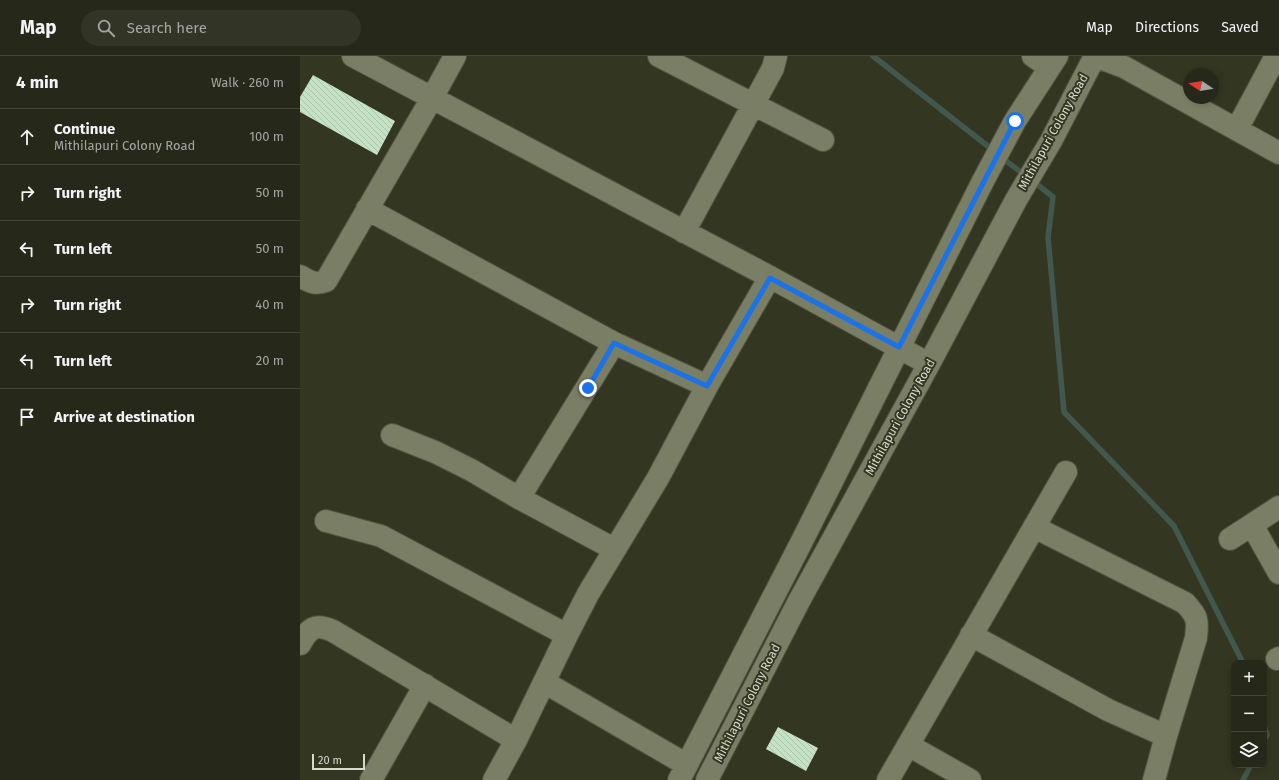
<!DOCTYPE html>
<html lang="en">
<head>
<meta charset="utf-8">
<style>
	body { margin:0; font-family:"Fira Sans",sans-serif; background:#323526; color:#f1f3f6 }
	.controls { position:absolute; right:12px; bottom:12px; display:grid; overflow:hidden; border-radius:8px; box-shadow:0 2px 6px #0003 }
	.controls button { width:36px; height:36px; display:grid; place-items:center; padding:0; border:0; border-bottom:1px solid #424538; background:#262919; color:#f1f3f6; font:20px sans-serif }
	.compass { position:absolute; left:883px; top:12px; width:36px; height:36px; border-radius:50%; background:#262919; box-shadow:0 2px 6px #0003; rotate:282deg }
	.scale { position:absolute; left:12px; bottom:10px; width:53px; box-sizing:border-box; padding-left:4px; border:2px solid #d7dacc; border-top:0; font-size:11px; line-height:14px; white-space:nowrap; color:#d7dacc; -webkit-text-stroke:3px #333721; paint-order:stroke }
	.stop { position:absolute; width:12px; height:12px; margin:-9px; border:3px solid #1a73e8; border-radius:50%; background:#fff }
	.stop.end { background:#1a73e8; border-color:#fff; box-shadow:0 1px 4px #0008 }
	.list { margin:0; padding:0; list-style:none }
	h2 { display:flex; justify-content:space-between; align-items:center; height:52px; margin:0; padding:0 16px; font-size:17px }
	h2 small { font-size:13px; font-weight:400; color:#a4a6a2 }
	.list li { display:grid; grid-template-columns:26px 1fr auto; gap:12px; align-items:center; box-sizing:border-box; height:56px; padding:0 16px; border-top:1px solid #424538 }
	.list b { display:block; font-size:15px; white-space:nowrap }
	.list p { margin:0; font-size:13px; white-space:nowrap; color:#a4a6a2 }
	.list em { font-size:13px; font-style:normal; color:#a4a6a2 }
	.icon { flex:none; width:22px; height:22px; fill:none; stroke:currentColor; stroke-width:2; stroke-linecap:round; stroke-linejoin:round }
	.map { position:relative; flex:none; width:979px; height:724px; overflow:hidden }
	header { display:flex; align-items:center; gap:24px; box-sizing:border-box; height:56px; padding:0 20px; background:#262919; border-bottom:1px solid #424538 }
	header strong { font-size:19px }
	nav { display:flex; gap:22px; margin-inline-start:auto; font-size:14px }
	.search { width:280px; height:36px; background:#323526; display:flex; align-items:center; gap:10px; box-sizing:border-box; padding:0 14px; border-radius:22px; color:#a4a6a2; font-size:15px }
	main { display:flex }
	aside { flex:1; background:#262919 }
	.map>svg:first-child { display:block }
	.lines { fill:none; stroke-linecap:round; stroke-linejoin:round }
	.stream { stroke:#42584e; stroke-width:5.5 }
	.building { fill:url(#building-back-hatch) }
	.minor-casing { stroke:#505340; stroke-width:24 }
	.minor { stroke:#797e65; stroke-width:22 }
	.route { stroke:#1a73e8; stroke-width:5 }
	.labels { text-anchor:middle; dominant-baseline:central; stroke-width:4; stroke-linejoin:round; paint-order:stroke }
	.street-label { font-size:12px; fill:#d7dacc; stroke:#333721 }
</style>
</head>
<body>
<header>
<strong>Map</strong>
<div class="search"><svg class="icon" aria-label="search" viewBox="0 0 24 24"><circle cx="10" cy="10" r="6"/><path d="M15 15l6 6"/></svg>Search here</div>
<nav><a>Map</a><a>Directions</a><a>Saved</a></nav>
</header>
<main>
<aside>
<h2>4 min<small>Walk · 260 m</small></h2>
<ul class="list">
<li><svg class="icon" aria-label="ahead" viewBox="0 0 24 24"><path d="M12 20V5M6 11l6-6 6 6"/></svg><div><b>Continue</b><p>Mithilapuri Colony Road</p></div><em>100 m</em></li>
<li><svg class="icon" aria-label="right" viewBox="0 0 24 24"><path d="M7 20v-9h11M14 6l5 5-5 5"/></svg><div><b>Turn right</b></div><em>50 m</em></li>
<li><svg class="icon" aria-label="left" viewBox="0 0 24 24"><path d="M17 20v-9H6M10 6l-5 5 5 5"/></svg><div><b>Turn left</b></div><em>50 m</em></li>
<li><svg class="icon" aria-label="right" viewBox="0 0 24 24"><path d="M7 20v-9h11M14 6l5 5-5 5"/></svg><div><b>Turn right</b></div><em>40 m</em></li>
<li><svg class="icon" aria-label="left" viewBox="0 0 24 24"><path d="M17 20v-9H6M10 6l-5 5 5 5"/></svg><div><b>Turn left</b></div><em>20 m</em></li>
<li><svg class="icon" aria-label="arrive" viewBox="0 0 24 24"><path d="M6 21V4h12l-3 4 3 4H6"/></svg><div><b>Arrive at destination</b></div></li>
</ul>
</aside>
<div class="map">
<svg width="979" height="724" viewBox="0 0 979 724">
	<defs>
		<pattern id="building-back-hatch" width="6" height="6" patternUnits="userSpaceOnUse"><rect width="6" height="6" fill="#c6e2c6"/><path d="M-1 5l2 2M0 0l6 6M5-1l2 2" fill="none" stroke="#abc2ab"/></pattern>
	</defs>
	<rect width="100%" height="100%" fill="#333721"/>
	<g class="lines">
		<path class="stream" d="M 573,0 L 694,95
			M 701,101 L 726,120
			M 733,125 L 753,141 L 748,181 L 764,356 L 874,470 L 943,607
			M 964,669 L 967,679 L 964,684
			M 943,724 L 951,709"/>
	</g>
	<path class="building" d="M 13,19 L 95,65 L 77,99 L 0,56 L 0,41 Z
		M 478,671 L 518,692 L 506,715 L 466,693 Z"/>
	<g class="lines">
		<defs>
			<path id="minor" d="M 53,0 L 470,221 L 629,308
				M 359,0 L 523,84
				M 733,0 L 749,11
				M 937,73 L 976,0
				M 67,153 L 314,287 L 407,330
				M 384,176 L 473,12 L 476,0
				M 0,220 C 10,226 15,229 26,225 L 132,42 L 155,0
				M 92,379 L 135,396 L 171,414 L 219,442 L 314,493
				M 219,442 L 314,287
				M 26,465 L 81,480 L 267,579
				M 952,469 L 979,517
				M 734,471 L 885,547 C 898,561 898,564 896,582 L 866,680
				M 930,483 L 979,451
				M 671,579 L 808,654 L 866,680 L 854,724
				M 0,588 C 9,572 15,567 33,575 L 216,684
				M 977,603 L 979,602
				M 244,626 L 387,709
				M 608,689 L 670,724
				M 71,724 L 125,629
				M 194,724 L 216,684 L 267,579 L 288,538 L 358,422 L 407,330 L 470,221
				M 379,724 L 501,487 L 683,125 L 715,65 L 757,0
				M 407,724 L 499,545 L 629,308 L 716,144 L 751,85 L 795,0 L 824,11 L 979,97
				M 588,724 L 766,416"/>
		</defs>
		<use href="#minor" class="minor-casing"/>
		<use href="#minor" class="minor"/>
	</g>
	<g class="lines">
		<path class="route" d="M 288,332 L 314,287 L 407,330 L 470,222 L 599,291 L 715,65"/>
	</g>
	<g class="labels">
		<g class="street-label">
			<text transform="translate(753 76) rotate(-61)">Mithilapuri Colony Road</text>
			<text transform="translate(600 361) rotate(-61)">Mithilapuri Colony Road</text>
			<text transform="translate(447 647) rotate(-63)">Mithilapuri Colony Road</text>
		</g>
	</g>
</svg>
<div class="controls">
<button>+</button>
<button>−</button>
<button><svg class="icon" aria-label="layers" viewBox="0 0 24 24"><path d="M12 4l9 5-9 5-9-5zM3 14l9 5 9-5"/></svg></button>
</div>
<svg class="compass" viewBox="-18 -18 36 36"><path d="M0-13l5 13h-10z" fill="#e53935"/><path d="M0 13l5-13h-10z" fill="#a4a6a2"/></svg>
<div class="scale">20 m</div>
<div class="stop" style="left:715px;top:65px"></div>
<div class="stop end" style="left:288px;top:332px"></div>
</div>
</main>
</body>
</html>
